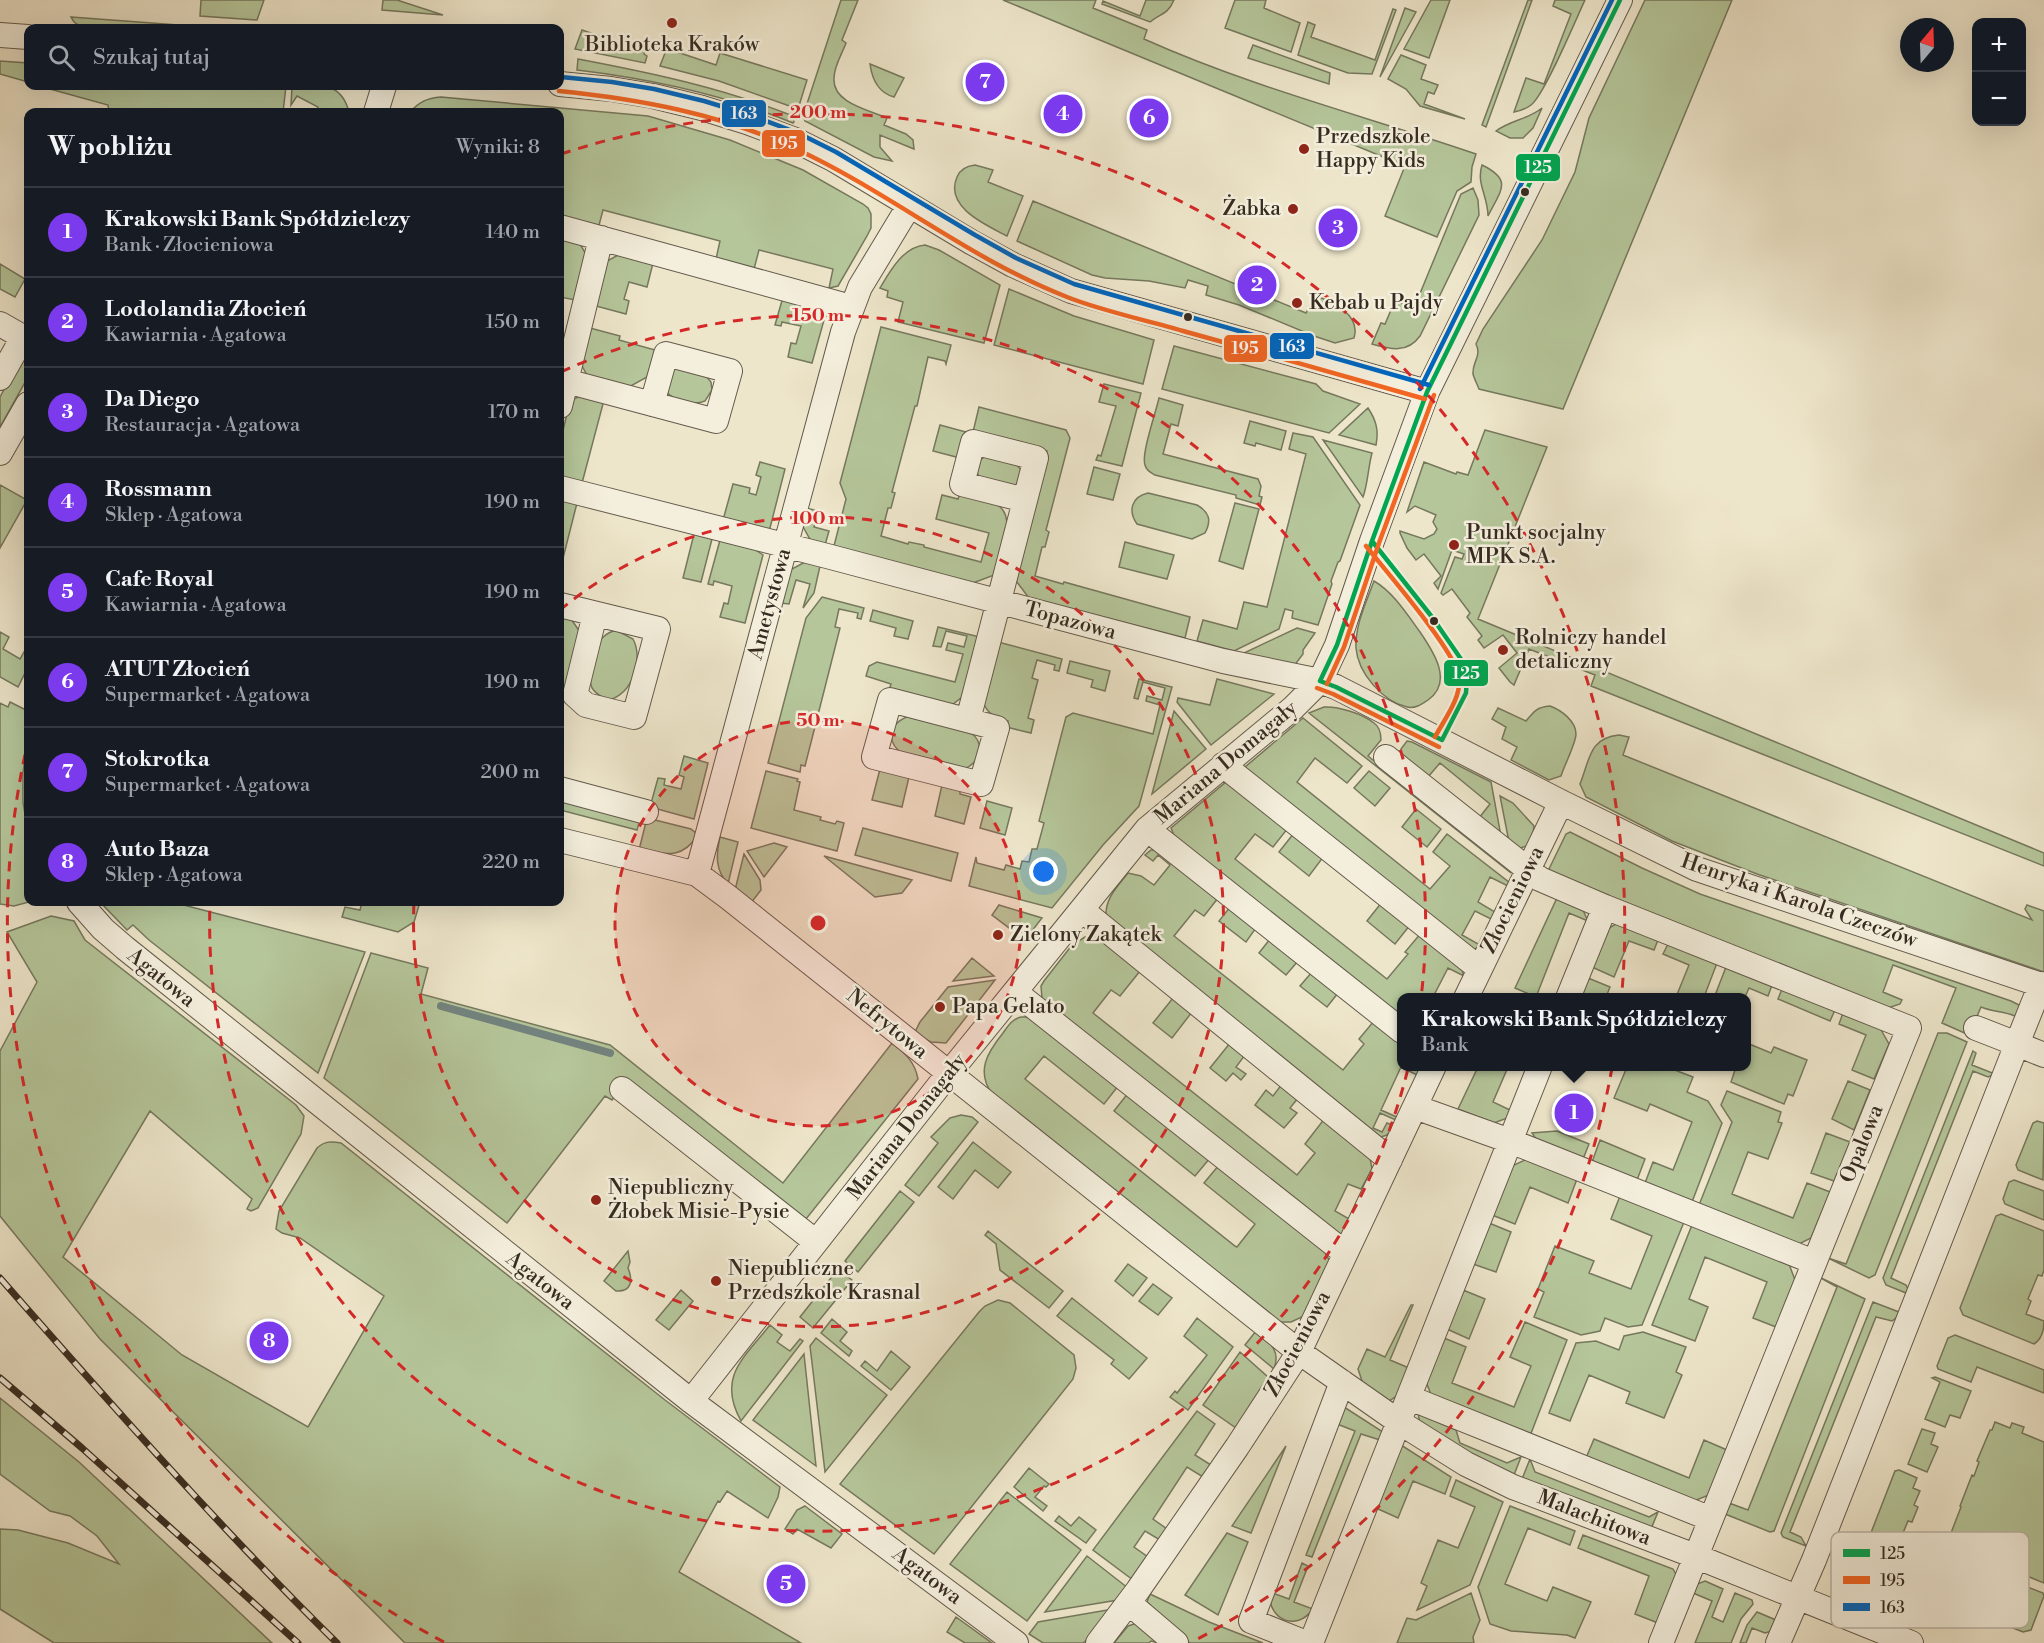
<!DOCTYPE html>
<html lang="pl">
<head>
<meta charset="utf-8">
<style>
	body { margin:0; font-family:"Libre Bodoni",serif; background:#20242c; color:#f1f3f6 }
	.controls { position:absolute; right:18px; top:18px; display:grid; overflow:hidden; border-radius:12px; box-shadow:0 6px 24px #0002 }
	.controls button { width:54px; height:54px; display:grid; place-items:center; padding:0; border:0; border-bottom:2px solid #363941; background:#171b24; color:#f1f3f6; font:30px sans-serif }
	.compass { position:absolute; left:1900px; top:18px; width:54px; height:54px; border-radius:50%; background:#171b24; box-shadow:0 6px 24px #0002; rotate:19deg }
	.you { position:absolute; left:1044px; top:872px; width:21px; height:21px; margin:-15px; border:4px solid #fff; border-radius:50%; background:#1a73e8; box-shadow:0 0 0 9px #1a73e833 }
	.badge { display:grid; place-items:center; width:39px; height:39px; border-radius:50%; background:#7c3aed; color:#fff; font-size:20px; font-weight:700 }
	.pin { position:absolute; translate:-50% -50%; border:3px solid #fff; box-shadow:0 2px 6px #0006 }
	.popup { position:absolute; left:1397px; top:993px; width:354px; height:78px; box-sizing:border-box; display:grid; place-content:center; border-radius:12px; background:#171b24; filter:drop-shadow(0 2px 4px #0005); font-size:20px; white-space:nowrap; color:#9ea1a6 }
	.popup b { font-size:22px; color:#f1f3f6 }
	.popup::after { content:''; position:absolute; left:50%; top:100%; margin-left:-12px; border:12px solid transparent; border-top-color:#171b24 }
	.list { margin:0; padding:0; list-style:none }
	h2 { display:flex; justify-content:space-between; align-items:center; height:78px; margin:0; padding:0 24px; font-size:26px }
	h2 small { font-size:20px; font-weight:400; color:#9ea1a6 }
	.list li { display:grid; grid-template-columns:39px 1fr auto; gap:18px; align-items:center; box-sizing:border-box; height:90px; padding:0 24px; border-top:2px solid #363941 }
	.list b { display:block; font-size:22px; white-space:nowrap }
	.list p { margin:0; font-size:20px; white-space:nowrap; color:#9ea1a6 }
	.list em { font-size:20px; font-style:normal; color:#9ea1a6 }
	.icon { flex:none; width:33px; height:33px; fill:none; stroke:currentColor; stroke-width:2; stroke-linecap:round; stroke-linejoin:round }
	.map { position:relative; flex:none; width:2044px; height:1643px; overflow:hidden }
	.search { position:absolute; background:#171b24; box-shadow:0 6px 24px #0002; left:24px; top:24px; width:540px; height:66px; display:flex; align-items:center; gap:15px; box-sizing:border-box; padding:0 21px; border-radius:12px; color:#9ea1a6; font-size:22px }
	.panel { position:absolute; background:#171b24; box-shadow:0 6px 24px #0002; left:24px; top:108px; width:540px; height:798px; border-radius:12px }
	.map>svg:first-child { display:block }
	.green { fill:#b5c69a; stroke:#76785e; stroke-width:1.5 }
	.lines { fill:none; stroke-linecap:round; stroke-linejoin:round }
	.stream { stroke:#73837f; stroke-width:8 }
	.minor-casing { stroke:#645a4c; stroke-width:26 }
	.minor { stroke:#f4efdd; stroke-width:24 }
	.rail-casing { stroke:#362b21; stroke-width:7 }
	.rail { stroke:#f4efdd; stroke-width:4.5; stroke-dasharray:14; stroke-linecap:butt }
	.bus-1-casing { stroke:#f4efdd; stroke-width:9 }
	.bus-2-casing { stroke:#f4efdd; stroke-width:9 }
	.bus-3-casing { stroke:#f4efdd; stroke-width:9 }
	.bus-1 { stroke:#00a651; stroke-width:4.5 }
	.bus-2 { stroke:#f26522; stroke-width:4.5 }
	.bus-3 { stroke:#0065bd; stroke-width:4.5 }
	.ring { fill:none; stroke:#d62828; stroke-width:3; stroke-dasharray:10 8 }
	.poi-dot { fill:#8f2418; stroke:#f4efdd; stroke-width:2 }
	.bus-dot { fill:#362b21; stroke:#f4efdd; stroke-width:2 }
	.labels { text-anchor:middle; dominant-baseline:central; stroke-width:5; stroke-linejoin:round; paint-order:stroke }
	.poi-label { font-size:21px; fill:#362b21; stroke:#f4efdd; text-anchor:start }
	.street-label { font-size:21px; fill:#362b21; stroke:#f4efdd }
	.key { fill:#f4efdd; stroke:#bbb4a5; stroke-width:1.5 }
	.key-label { font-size:16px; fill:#362b21 }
	.centre { fill:#d62828; stroke:#f4efdd; stroke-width:3 }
	.ring-label { font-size:18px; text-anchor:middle; font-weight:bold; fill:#d62828; stroke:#f4efdd; stroke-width:5; stroke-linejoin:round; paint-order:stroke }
	.line-badge { stroke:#f4efdd; stroke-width:2 }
	.badge-label { font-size:16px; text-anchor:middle; font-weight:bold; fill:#fff }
</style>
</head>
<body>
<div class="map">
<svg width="2044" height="1643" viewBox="0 0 2044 1643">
	<rect width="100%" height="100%" fill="#eee6cb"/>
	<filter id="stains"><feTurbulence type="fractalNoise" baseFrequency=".00333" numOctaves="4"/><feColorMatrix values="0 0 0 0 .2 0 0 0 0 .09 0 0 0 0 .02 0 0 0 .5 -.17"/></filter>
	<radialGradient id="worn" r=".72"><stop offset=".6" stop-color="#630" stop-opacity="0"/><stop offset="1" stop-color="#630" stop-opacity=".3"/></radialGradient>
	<path class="green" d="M 201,0 L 264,0 L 257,20 L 200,16 Z
		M 383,0 L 397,0 L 443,15 L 382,10 Z
		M 841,0 L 858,0 L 842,40 L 846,43 C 842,54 834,66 834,78 C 832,103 869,110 887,118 L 884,125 L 906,134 L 913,140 L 914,149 L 880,135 L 880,147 L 892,161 L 874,157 L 805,121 L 803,116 Z
		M 1003,0 L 1096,0 L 1093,8 L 1147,30 L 1144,39 C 1251,87 1365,116 1476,154 L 1472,167 L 1471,182 L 1457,191 L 1437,237 L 1385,216 L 1405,166 Z
		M 1146,0 L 1174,0 C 1167,16 1160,13 1150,22 L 1102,4 L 1103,1 L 1140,16 Z
		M 1235,0 L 1266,0 L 1264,8 L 1300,23 L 1291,52 L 1225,28 Z
		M 1431,0 L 1450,0 L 1429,58 L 1404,49 Z
		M 1528,0 L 1532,0 L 1486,127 L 1482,125 Z
		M 1555,0 L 1585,0 C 1576,19 1544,96 1531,105 C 1526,109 1519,111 1514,112 L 1526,78 L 1544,84 L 1571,14 L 1553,6 Z
		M 1645,0 L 1732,0 L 1563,409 L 1479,389 C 1477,384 1474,378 1473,374 C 1472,362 1482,356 1476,344 L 1483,329 L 1542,240 L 1575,172 L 1589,118 Z
		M 1405,8 L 1416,12 L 1380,77 Z
		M 1393,9 L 1396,10 L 1372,74 L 1348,73 L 1298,55 L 1308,22 L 1315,25 L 1311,37 L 1375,60 Z
		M 71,17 L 219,28 L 111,28 L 80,26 L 74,22 Z
		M 582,30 L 620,43 L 646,48 L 644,54 L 647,56 L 645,63 L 575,49 Z
		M 1253,45 L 1330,73 L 1329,84 L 1248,58 Z
		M 671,50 L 716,65 L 720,53 L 807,80 L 798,109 L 719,81 L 660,66 L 665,53 Z
		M 1401,55 L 1426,65 L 1421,79 L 1438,85 L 1434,94 L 1428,92 L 1424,104 L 1465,119 L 1420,106 L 1406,89 L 1388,79 Z
		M 578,59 C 652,73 723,88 793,116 L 794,122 L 793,123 C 723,94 652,79 577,70 Z
		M 0,61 L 28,63 L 28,82 L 0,74 Z
		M 870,64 L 904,78 L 894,97 C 879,93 872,79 870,64 Z
		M 39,86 L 286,86 L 283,112 L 138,112 L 127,110 L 125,112 L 109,112 L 108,105 Z
		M 292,86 C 319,85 341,81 349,112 L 316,112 L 318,107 L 297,96 L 291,105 Z
		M 441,97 L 648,116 L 730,140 L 803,170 L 863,204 L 868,208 L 871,214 L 871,228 L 867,236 L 838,286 L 829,288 L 833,269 L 759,250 L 754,269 L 716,259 L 720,241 L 603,210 L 598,229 L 560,219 L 560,112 L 410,112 C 419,102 427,98 441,97 Z
		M 1542,108 L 1533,128 L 1523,138 L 1510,138 L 1496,131 C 1511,120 1529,119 1542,108 Z
		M 975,165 L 993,170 L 988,182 L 1023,196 L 1007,236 C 986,225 944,207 957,177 C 960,169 967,166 975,165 Z
		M 1482,165 C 1513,180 1501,190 1488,216 C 1488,196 1476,184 1482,165 Z
		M 1473,188 L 1478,200 L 1479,215 L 1420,336 C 1407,354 1390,349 1372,344 L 1381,323 L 1385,324 L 1394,303 L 1398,302 L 1414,308 L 1461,194 Z
		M 1033,201 L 1306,313 L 1315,296 C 1333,301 1361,315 1354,338 L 1335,343 L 1314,336 L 1239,305 L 1206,295 L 1208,286 L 1188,280 L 1185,288 L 1149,281 L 1105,278 L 1092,275 L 1017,241 Z
		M 560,239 L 580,244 L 587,256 L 575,300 L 560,297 L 560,272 L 562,264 L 560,264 Z
		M 925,245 L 939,250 L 1000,285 L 984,343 L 898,322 L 903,302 L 887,297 L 888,291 L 880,288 C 890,271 903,247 925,245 Z
		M 620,254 L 653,263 L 647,287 L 629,282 L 624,299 L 629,301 L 626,314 L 596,306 L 607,261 Z
		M 0,264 L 25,279 L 15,297 L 0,289 Z
		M 1009,289 L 1074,316 L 1154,340 L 1143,384 L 994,345 Z
		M 783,297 L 822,307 L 826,313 L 812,363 L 788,357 L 791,343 L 796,344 L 801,326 L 782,322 L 781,326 L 775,325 Z
		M 881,327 L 951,345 L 946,364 L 945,361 L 928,357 L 917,406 L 915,406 L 892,492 L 895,493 L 891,508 L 888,508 L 881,536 L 908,544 L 909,542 L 924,545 L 924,547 L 981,562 L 989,533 L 936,519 L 942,495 L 958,499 L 960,493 C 971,497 985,499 996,504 C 1018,515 1001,556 997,574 L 973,583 L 834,546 L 846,499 L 840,483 Z
		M 590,328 L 620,336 L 619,340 L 655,350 L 647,377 L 629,387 L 588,377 L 581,364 Z
		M 1174,346 L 1316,384 L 1323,391 L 1360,404 L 1329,433 L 1162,389 Z
		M 28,358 L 28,377 L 0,427 L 0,397 L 18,364 Z
		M 677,368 L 705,375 L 711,382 L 712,390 L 705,401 C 693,406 673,401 666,391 L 674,369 Z
		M 1104,384 L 1141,393 L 1122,466 L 1096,460 L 1098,455 L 1101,456 L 1116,406 L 1099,402 Z
		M 584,394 L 604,400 L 582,483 L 562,478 L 560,475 L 560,443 L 570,401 Z
		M 1159,398 L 1183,405 L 1178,426 L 1171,424 L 1163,454 L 1258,479 L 1261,486 L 1259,496 L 1262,497 L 1260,505 L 1236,498 L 1236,495 L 1155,475 C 1150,472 1146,470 1145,465 C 1141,454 1156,412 1159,398 Z
		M 979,407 L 1066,430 L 1070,438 L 1046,530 L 1049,532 L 1045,547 L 1042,547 L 1035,576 L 1063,584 L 1064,582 L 1190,617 L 1185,638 L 1029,598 L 1014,578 L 1047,451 L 973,432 Z
		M 1368,408 C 1376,420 1379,430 1376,445 L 1339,435 Z
		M 1250,421 L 1286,431 L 1281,450 L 1256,443 L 1255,446 L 1244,443 Z
		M 940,425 L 966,432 L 960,458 L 933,451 Z
		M 1485,430 L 1547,447 L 1478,619 L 2044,853 L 2044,866 L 1591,686 L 1595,675 L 1529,649 L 1514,685 L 1510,682 L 1499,668 L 1517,653 L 1503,635 L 1484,648 L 1478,640 L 1482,636 L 1467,617 L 1470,613 L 1452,589 L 1443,595 L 1441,593 L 1455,557 L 1462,559 L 1464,554 L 1452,550 L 1438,589 L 1434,583 L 1441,576 L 1424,554 L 1416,560 L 1407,548 L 1400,533 L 1400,531 L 1424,539 L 1434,534 L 1437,529 L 1433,522 L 1436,515 L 1415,506 L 1407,512 L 1424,462 L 1456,474 L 1457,472 L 1468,475 Z
		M 1293,433 L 1313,437 L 1360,505 L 1340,561 L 1338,562 L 1331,581 L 1332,584 L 1318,625 L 1292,618 L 1293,611 L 1285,609 L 1279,629 L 1234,651 L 1197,641 L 1203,620 L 1237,629 L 1244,602 L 1267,607 L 1306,454 L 1289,449 Z
		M 1323,440 L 1372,453 C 1368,468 1368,483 1363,497 Z
		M 987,455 C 999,459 1014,459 1021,470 L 1017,484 L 1013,487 L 979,477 L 977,472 L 979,461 Z
		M 760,462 L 785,469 L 770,528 L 765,531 L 723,520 L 733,484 L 750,488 L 749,493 L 756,495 L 761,477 L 756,475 Z
		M 1094,467 L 1120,474 L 1113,500 L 1087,494 Z
		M 0,485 L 27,500 L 0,548 Z
		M 1148,493 L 1197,505 C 1209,512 1212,520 1205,533 L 1192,539 L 1137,524 C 1128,511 1131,497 1148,493 Z
		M 560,499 L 577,503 L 560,570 Z
		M 1235,503 L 1259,509 L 1243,569 L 1219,561 Z
		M 806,508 L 818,511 L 814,527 L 829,531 L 825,545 L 811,541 L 802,525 Z
		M 694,534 L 712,539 L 701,582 L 683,578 Z
		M 720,540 L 754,549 L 763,555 L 745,623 L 720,617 L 724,603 L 728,604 L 732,586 L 714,581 L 713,585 L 708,584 Z
		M 1125,542 L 1174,555 L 1167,579 L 1119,567 Z
		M 805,562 L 820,566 L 814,593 L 803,608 L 810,584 L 796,580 L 789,604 L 781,603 L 790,570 Z
		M 1374,581 C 1393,592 1407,614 1420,632 C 1433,651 1454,682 1428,700 C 1422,704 1415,709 1407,707 C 1382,701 1358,673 1356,648 C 1355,625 1366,603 1374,581 Z
		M 822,597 L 864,608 L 861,619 L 857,618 L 858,613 L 839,609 L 835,627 L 840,628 L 805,766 L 801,765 L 800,772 L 768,763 L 806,618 Z
		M 873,610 L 913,621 L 908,639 L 894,636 L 896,628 L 870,621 Z
		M 560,616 L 571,619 L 580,632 L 567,687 L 560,685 Z
		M 938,627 L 980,637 L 962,697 L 952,705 L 889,690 L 891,684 L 866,676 L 869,666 L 877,662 L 955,682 L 963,654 L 946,650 L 948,643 L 964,647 L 967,636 L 946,631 L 941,647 L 933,646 Z
		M 1297,628 L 1315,633 L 1303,650 L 1303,654 L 1294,666 L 1244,653 Z
		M 616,630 L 633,639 C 644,659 632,696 608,700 C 601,697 596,694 592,688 C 587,678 595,651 600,641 C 603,635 610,632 616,630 Z
		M 0,632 L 9,637 L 3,649 L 20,659 L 28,645 L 28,667 L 18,687 L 0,677 Z
		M 998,642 L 1062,659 L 1059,671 L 1054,670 L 1055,665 L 1037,660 L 1032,678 L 1038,680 L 1028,718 L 1034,720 L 1031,733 L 1006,727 L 1008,721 C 995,717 988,715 983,702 Z
		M 1070,661 L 1110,671 L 1105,691 L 1091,687 L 1093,680 L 1067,673 Z
		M 1139,679 L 1172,687 L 1139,806 L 1103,845 L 1052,908 L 969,886 L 976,857 L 977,863 L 1004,870 L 1006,865 L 1020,869 L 1022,861 L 1029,862 L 1032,849 L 1037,849 L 1044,823 L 1039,821 L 1066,717 L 1073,713 L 1153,734 L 1160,705 L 1146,701 L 1147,696 L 1162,700 L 1165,688 L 1143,682 L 1138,699 L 1134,698 Z
		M 1217,679 L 1274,694 L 1211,745 L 1177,702 L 1178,698 L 1210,705 Z
		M 10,702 L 28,711 L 28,734 L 23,773 L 23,802 L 28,833 L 29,902 L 14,906 L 0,904 L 0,703 L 8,707 Z
		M 1550,706 C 1561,710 1576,721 1576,734 C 1576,743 1564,766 1561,776 L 1549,780 L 1511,760 L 1517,747 L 1502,739 L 1506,727 L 1492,719 L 1498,708 L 1526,721 C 1534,711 1537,707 1550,706 Z
		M 1324,707 C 1338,706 1363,714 1374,723 C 1380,727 1381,734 1381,740 L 1368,756 L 1509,869 L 1510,872 L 1309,713 Z
		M 1174,711 L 1206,749 L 1152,794 Z
		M 909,716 L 971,733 C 986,744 979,763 964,769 L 904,755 C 885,742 888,724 909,716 Z
		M 1303,718 L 1362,766 L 1347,783 L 1315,758 L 1297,782 L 1430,889 L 1450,866 L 1433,852 L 1447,834 L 1510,883 L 1508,886 L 1490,877 L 1478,902 L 1495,912 L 1493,920 L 1475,911 L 1462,935 L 1480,945 L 1474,950 L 1248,774 L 1245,767 Z
		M 1619,735 L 1629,737 L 1623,755 L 2032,920 L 2025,909 L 2027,905 L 2044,911 L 2044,972 L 1757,874 L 1672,841 L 1586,797 L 1580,784 C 1590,759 1589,738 1619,735 Z
		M 1407,741 L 1412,742 L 1491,782 L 1501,836 L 1479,818 L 1490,804 L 1440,763 L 1428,777 L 1401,756 L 1401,749 Z
		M 684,756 L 708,763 L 694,819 L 650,807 L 658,778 L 665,779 L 664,785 L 681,789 L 684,777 L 679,775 Z
		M 880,769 L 909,777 L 902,807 L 872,800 Z
		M 766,771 L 798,779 L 797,781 L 800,782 L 794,810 L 821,817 L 820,820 L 835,824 L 837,821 L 844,823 L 837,851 L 751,828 Z
		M 1369,771 L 1390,788 L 1375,806 L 1354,788 Z
		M 1226,782 L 1288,828 L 1273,847 L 1255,834 L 1235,859 L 1387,979 L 1408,954 L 1405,952 L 1421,933 L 1460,964 L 1464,976 L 1448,968 L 1433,997 L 1402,998 L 1401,1022 L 1178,845 L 1171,828 Z
		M 942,785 L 960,790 L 960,794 L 971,797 L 964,824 L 935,816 Z
		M 560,795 L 641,816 L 637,830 L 560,810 Z
		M 1500,796 L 1513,803 L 1534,826 L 1533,834 L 1527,846 L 1517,849 L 1509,842 Z
		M 987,801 L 1012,808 L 1005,835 L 980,828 Z
		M 1416,809 L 1441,829 L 1427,847 L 1402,827 Z
		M 647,818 L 691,829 L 698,835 C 682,860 665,854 639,850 Z
		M 863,828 L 958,853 L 951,881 L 855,855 Z
		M 1570,832 L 1642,868 L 1700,894 L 2011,1001 L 2021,1006 L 2020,1012 L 2015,1016 C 2003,1011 1993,1012 1981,1007 L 1969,1035 L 1942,1023 L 1956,988 L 1893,965 L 1883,992 L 1902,1000 L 1900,1004 L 1888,1008 L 1548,871 L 1566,834 Z
		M 1294,833 L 1324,856 L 1309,876 L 1279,852 Z
		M 720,837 L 738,842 L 728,884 C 715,870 716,855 720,837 Z
		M 774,843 L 787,847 L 764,877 L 747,851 Z
		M 1151,850 L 1158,850 L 1218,898 L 1204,916 L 1195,910 L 1174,936 L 1343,1070 L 1364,1044 L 1359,1039 L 1374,1021 L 1401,1043 L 1402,1066 L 1419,1067 L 1419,1076 L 1401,1067 L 1381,1110 L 1399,1118 L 1398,1121 L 1380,1113 L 1373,1128 L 1382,1132 L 1387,1123 L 1395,1126 L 1387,1135 L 1381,1137 L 1106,916 C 1105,898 1118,886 1128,873 L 1141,876 L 1154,885 L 1170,865 L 1158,855 L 1153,861 L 1145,855 Z
		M 744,854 L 760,880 L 761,890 L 751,903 L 735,890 Z
		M 824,856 L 912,880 L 902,893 L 875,897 Z
		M 1557,898 L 1582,908 L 1588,921 L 1569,913 L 1536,997 L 1515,988 Z
		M 100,902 L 172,902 L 365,952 L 318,1073 L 149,940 L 133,925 L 127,930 Z
		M 362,902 L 420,902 L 414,922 L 398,932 L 342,917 L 345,907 L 360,910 Z
		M 1382,902 L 1410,925 L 1395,944 L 1367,921 Z
		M 999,905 L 1042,918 L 1025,940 L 992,915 Z
		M 1230,907 L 1256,928 L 1246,942 L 1219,921 Z
		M 51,916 L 74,921 L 85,940 L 296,1105 L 304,1116 L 301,1134 L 258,1208 L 251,1211 L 247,1209 L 252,1199 L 150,1111 L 63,1257 L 182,1355 L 308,1427 L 384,1296 L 300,1238 L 282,1233 L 276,1229 L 279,1211 L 317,1148 C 325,1141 331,1141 341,1143 L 665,1400 L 780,1487 L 778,1497 L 768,1518 L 727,1491 L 720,1502 L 718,1501 L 679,1572 L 801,1643 L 405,1643 L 100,1339 L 0,1216 L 0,1051 L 37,982 L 7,932 Z
		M 1618,923 L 1658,940 L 1654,950 L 1629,941 L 1614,977 L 1592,967 L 1607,929 Z
		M 1085,937 C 1106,937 1125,959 1140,971 L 1120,996 L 1111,990 L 1093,1013 L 1297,1175 L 1315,1153 L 1305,1144 L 1325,1118 L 1370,1158 L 1372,1169 L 1361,1189 L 1348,1184 L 1335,1211 L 1351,1220 L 1344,1235 L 1332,1233 L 1042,998 L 1041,986 L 1044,981 L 1072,945 Z
		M 1270,939 L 1298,961 L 1286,975 L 1259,953 Z
		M 1668,944 L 1717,963 L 1704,997 L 1676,997 L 1689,965 L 1663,954 Z
		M 371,953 L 428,968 L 421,994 L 610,1045 L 783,1183 L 892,1043 C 905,1053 915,1062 918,1079 L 806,1219 L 628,1080 L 612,1100 L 605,1096 L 507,1223 L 324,1078 Z
		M 972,958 L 994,976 L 953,981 Z
		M 1726,967 L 1772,985 L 1768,996 L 1749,988 L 1745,997 L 1714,998 Z
		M 1312,972 L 1338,993 L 1327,1007 L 1300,986 Z
		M 1588,978 L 1610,987 L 1606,997 L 1580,998 Z
		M 995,980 L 946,1043 L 931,1042 L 914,1034 L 920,1022 L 948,987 Z
		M 1782,989 L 1835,1010 L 1830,1021 L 1778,999 Z
		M 1173,998 L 1192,1012 L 1172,1038 L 1153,1023 Z
		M 1843,1013 L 1880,1028 L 1889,1044 L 1874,1079 L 1852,1070 L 1866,1035 L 1839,1024 Z
		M 1021,1017 L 1027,1017 L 1119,1085 L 1104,1104 L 1044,1056 L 1025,1079 L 1235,1246 L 1237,1247 L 1255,1224 L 1204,1183 L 1219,1165 L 1321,1246 L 1331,1263 L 1304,1316 L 1291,1322 L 1280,1322 L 992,1094 C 976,1071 987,1053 1003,1033 C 1008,1026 1012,1019 1021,1017 Z
		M 1938,1033 L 1947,1033 L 1967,1042 L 1875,1275 L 1869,1278 L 1828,1258 L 1846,1264 Z
		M 1230,1043 L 1245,1055 L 1236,1067 L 1246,1074 L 1241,1080 L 1233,1073 L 1226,1081 L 1210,1068 Z
		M 1747,1043 L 1771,1053 L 1774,1047 L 1807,1060 L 1793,1096 L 1788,1094 L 1784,1104 L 1731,1082 L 1736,1067 L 1746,1066 Z
		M 1973,1051 L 1976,1053 L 1972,1065 L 1995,1074 L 1988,1077 L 1973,1071 L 1891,1278 L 1906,1285 L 1908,1289 L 1906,1293 L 1886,1285 L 1883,1278 Z
		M 1478,1067 L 1508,1067 L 1493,1102 L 1512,1111 L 1510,1117 L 1494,1123 L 1458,1109 Z
		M 1627,1067 L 1667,1067 L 1693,1077 L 1687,1092 L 1708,1101 L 1722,1123 L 1692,1202 L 1645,1183 L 1653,1162 L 1673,1170 L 1692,1122 L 1650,1104 L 1647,1111 L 1614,1098 Z
		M 1848,1081 L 1870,1090 L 1854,1130 L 1832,1119 Z
		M 1282,1084 L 1298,1098 L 1290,1108 L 1297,1113 L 1284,1128 L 1255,1105 L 1266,1090 L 1273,1096 Z
		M 1727,1091 L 1781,1112 L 1778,1122 L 1782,1123 L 1768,1159 L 1748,1152 L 1732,1194 L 1793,1218 L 1807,1183 L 1830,1192 L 1811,1238 L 1797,1245 L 1699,1205 L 1732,1122 L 1721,1105 Z
		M 1129,1092 L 1210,1158 L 1195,1176 L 1114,1111 Z
		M 961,1115 L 972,1117 L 978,1122 L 919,1196 L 905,1185 L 938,1143 L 931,1137 L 950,1118 Z
		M 2037,1121 L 2044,1123 L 2043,1180 L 2018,1170 L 2016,1165 L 2033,1123 Z
		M 1557,1131 L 1589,1144 L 1583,1159 L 1536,1139 L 1532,1133 Z
		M 1826,1133 L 1850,1142 L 1834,1181 L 1811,1173 Z
		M 1600,1140 L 1645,1159 L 1637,1180 L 1592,1162 Z
		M 973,1142 L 1011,1172 L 998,1188 L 975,1170 L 953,1199 L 938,1187 Z
		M 1527,1159 L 1577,1179 L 1568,1203 L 1530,1187 L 1515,1224 L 1492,1215 L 1512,1166 Z
		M 2014,1180 L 2044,1191 L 2044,1220 L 2005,1204 L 2003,1199 L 2009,1182 Z
		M 900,1191 L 914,1202 L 858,1272 L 845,1261 Z
		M 1620,1196 L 1684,1222 L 1642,1325 L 1628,1327 L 1605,1318 L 1600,1331 L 1581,1335 L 1534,1317 L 1544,1292 L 1538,1289 L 1555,1246 L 1594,1261 L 1589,1273 L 1631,1289 L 1652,1236 L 1611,1219 Z
		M 2001,1214 L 2044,1231 L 2044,1270 L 2042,1276 L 2038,1275 L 2028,1299 L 2031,1301 L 2026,1314 L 2044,1321 C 2044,1331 2042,1339 2034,1344 L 1963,1315 L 1960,1308 L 1996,1216 Z
		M 1489,1223 L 1511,1232 L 1496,1272 L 1473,1264 Z
		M 1692,1225 L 1789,1264 L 1795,1280 L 1776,1327 L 1753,1318 L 1767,1282 L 1705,1257 L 1689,1299 L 1708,1307 L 1695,1341 L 1652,1325 Z
		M 988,1231 L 1063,1291 L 1049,1308 L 1000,1270 L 996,1244 L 985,1235 Z
		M 628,1251 L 630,1262 L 628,1268 C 633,1280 632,1292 616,1291 L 604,1281 Z
		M 1128,1264 L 1147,1278 L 1133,1296 L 1115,1281 Z
		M 838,1269 L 852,1280 L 813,1328 L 800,1317 Z
		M 1819,1277 L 1865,1299 L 1774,1531 L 1770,1532 L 1725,1514 L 1729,1503 L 1748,1510 L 1837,1287 Z
		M 1153,1284 L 1172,1298 L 1158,1315 L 1139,1301 Z
		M 681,1290 L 693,1301 L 669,1330 L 656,1320 Z
		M 1463,1290 L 1485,1299 L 1469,1339 L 1447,1329 Z
		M 1072,1298 L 1147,1358 L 1129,1379 L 1111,1364 L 1114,1360 L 1057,1316 Z
		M 998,1300 L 1010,1303 L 1074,1355 L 1076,1368 L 1073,1379 L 934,1554 L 840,1484 L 979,1312 L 985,1306 Z
		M 1873,1302 L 1899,1312 L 1896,1318 L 1892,1321 L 1876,1317 L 1790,1532 L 1801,1537 L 1806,1546 L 1783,1537 L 1781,1533 Z
		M 1411,1305 L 1413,1305 L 1390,1360 L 1409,1368 L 1398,1395 L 1389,1401 L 1363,1384 L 1358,1369 L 1367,1349 L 1385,1357 Z
		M 1197,1318 L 1233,1347 L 1188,1410 L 1170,1397 L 1175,1391 L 1177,1393 L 1207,1355 L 1184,1336 Z
		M 832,1319 L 847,1332 L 840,1341 L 852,1351 L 849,1356 L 821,1333 Z
		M 1525,1322 L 1567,1340 L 1530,1436 L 1432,1397 L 1426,1382 L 1444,1338 L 1466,1347 L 1452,1383 L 1514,1407 L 1531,1366 L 1510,1357 Z
		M 770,1325 L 782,1335 L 777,1342 L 790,1351 L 800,1339 L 803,1341 L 741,1421 C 717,1377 743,1359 770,1325 Z
		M 1256,1331 C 1270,1343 1281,1350 1274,1369 L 1245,1345 Z
		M 1643,1332 L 1686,1347 L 1676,1372 L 1682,1375 L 1664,1418 L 1626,1403 L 1630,1392 L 1589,1375 L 1570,1421 L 1549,1413 L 1576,1343 L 1596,1341 L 1619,1350 L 1624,1336 Z
		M 1955,1335 L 2044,1370 L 2044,1393 L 1977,1367 L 1971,1382 L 1938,1369 L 1937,1366 L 1948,1338 Z
		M 816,1338 L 887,1395 L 825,1472 L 810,1346 Z
		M 891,1351 L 910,1367 L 891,1390 L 861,1366 L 865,1361 L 877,1371 Z
		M 1240,1352 L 1269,1378 L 1236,1428 L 1203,1405 Z
		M 804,1354 L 816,1466 L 753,1420 Z
		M 1935,1377 L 1971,1391 L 1960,1418 L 1950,1415 L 1945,1427 L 1925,1419 L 1940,1382 L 1932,1378 Z
		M 0,1398 L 79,1462 L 272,1643 L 54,1643 L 0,1609 L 0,1529 L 18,1530 L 68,1543 L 119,1564 L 97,1536 L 70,1516 L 50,1511 L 0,1474 Z
		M 1344,1407 L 1383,1432 L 1380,1440 L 1361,1434 L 1312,1557 L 1306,1555 L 1355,1431 L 1337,1424 Z
		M 1197,1411 L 1215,1424 L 1195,1455 L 1211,1465 L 1203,1477 L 1187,1467 L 1153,1519 L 1167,1529 L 1160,1540 L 1145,1531 L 1134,1547 L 1148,1557 L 1133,1580 L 1093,1550 Z
		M 1418,1414 L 1456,1430 L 1460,1443 L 1507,1463 L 1521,1457 L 1514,1475 L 1475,1458 L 1420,1423 Z
		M 1995,1422 L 2010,1428 L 2012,1423 L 2024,1427 L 2022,1433 L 2044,1442 L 2044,1583 L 2005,1567 L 2009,1557 L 1951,1533 L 1961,1507 L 1960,1506 L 1972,1475 L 1974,1476 L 1979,1462 L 1977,1461 L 1990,1430 L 1992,1430 Z
		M 1922,1429 L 1935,1433 L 1931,1444 L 1938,1447 L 1927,1472 L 1908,1464 Z
		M 1594,1439 L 1689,1478 L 1704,1440 L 1727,1450 L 1709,1495 L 1694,1501 L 1586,1458 Z
		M 1401,1445 L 1451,1477 L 1445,1494 L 1413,1481 L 1398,1518 L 1376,1508 Z
		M 1286,1446 L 1251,1533 L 1232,1526 Z
		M 1530,1459 L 1535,1472 L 1649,1517 L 1658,1512 L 1651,1529 L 1522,1479 Z
		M 1029,1468 L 1049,1484 L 1046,1487 L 1044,1486 L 1035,1497 L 1047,1506 L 1043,1511 L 1014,1487 Z
		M 1899,1470 L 1917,1478 L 1913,1488 L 1920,1491 L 1914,1505 L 1918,1507 L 1912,1522 L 1908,1521 L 1898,1545 L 1902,1547 L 1897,1560 L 1916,1568 L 1911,1584 L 1907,1586 L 1862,1568 L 1860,1561 L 1895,1471 Z
		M 1456,1480 L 1503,1502 L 1470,1585 L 1417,1610 L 1427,1586 L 1421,1583 L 1438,1540 L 1458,1548 L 1475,1507 L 1450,1496 Z
		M 1007,1492 L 1081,1550 L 1027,1621 L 950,1564 Z
		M 805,1506 L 842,1534 L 831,1548 L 797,1529 L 793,1534 L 785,1529 L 797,1510 Z
		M 1510,1506 L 1575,1531 L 1570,1545 L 1528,1528 L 1505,1584 L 1547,1601 L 1553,1587 L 1591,1602 L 1575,1638 L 1567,1635 L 1511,1631 L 1490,1624 L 1478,1587 Z
		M 1059,1516 L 1071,1526 L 1079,1517 L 1096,1530 L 1086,1543 L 1055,1521 Z
		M 1227,1533 L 1248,1542 L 1218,1615 L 1185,1595 Z
		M 1583,1535 L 1673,1569 L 1677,1576 L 1658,1623 L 1635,1614 L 1649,1576 L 1578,1548 Z
		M 1087,1556 L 1128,1588 L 1118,1600 L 1045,1612 Z
		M 1302,1563 L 1308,1566 L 1294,1602 L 1313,1609 C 1296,1633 1267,1619 1270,1592 L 1289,1599 Z
		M 1929,1565 L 1945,1572 L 1944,1575 L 1980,1589 L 1979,1593 L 1991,1598 L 2000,1576 L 2004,1577 L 1987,1618 L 1921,1592 L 1920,1588 Z
		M 2009,1580 L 2043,1593 L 2044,1596 L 2031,1630 L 2023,1632 L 1993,1620 Z
		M 1705,1581 L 1723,1589 L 1712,1617 L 1723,1622 L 1735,1593 L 1752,1600 L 1753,1604 L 1741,1619 L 1731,1643 L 1695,1643 L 1712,1601 L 1693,1593 L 1697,1584 Z
		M 1471,1593 L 1480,1620 L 1473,1637 L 1474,1643 L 1397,1643 L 1407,1618 L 1416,1620 Z
		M 1150,1594 L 1209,1622 L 1263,1643 L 1190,1643 L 1147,1602 Z
		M 1113,1609 L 1093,1635 L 1083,1643 L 1043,1643 L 1029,1634 L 1038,1622 Z
		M 1757,1612 L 1776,1620 L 1772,1631 L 1765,1633 L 1752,1628 L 1746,1643 L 1740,1643 L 1747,1625 Z
		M 956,1617 L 992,1643 L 965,1643 L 947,1632 Z
		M 1137,1623 L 1159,1643 L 1151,1641 L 1149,1643 L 1114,1643 L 1128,1626 Z"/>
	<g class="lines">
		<path class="stream" d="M 441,1006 L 610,1053"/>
		<defs>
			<path id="minor" d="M 0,35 L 28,37
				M 560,84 L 611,89 L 653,96 L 702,108 L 747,122 L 795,140 L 833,159 L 971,242 L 1013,265 L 1071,291 L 1427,392
				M 376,112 L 384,86
				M 560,227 L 851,307
				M 0,324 L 28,340
				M 0,378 L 23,337
				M 566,381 L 716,421 L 730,371 L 666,354 L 652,404
				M 560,406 L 601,238
				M 0,453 L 28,404
				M 560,488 L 827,556 L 1223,661 L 1320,681 L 1336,687 L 1561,802 L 1697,869 L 2044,986
				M 560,605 L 658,629 L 634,717 L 586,705 L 575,695 L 595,614
				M 890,700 L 997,728 L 981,784 L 874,757 Z
				M 968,720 L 1036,458 L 973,442 L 962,484 L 1025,500
				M 1386,757 L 1540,879 L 1605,907 L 1909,1028 L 1661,1643
				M 1223,765 L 1480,969
				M 560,789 L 646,812
				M 1147,829 L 1402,1031
				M 560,840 L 697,874 L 728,897 L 1299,1352 L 1399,1422 L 1466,1464 L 1513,1487 L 1695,1556 L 1911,1643
				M 697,874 L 843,332 L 860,287 L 909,206
				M 79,902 L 103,929 L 125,948 L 691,1401 L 1016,1643
				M 1082,910 L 1390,1160
				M 1015,992 L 1345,1253
				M 1466,998 L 1561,802
				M 1568,998 L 1605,907
				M 1976,1028 L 2017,1044 L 2041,984
				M 622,1089 L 816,1242
				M 1415,1107 L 1510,1141 L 1814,1262
				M 1410,1398 L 1711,1519
				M 691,1401 L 949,1073 L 1147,829 L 1293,708 L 1320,681 L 1337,645 L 1372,541 L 1427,392 L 1620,0
				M 1129,1603 L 1176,1643
				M 1098,1643 L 1138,1590 L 1237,1447 L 1299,1352 L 1434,1066
				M 1306,1643 L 1251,1621 L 1342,1382
				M 1311,1643 L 1540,1066
				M 1778,1643 L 1814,1560 L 2017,1044 L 2044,1055"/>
		</defs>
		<use href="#minor" class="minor-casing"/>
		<use href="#minor" class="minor"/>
		<defs>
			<path id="rail" d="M 0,1278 C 109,1402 219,1527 337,1643
				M 0,1378 L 82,1448 L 298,1643"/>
		</defs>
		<use href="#rail" class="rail-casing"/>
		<use href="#rail" class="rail"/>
		<defs>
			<path id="bus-1" d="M 1372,541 L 1432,617 L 1463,662 L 1467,677 L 1466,693 L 1442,740
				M 1320,681 L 1337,645 L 1372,541 L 1427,392 L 1620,0
				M 1320,681 L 1336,687 L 1442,740"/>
			<path id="bus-2" d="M 559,91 C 639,99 720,114 794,148 C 888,191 969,259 1067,297 C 1102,311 1146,320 1183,331 C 1264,353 1344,376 1425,399
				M 1366,546 C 1385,570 1456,652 1459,677 C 1462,697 1444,720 1435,737
				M 1327,684 L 1344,647 L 1379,543 L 1434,395
				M 1317,688 L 1333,694 L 1439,747"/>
			<path id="bus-3" d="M 561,77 L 612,82 L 654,89 L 704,101 L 750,115 L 798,133 L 836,152 L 975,235 L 1016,258 L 1074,284 L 1429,385
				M 1420,389 L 1612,0"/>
		</defs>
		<use href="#bus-1" class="bus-1-casing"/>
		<use href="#bus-2" class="bus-2-casing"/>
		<use href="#bus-3" class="bus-3-casing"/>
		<use href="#bus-1" class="bus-1"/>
		<use href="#bus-2" class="bus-2"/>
		<use href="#bus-3" class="bus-3"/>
	</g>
	<circle cx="818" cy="923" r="203" fill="#d62828" fill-opacity=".12"/>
	<g class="ring">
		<circle cx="818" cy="923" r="203"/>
		<path d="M560 610A405 405 0 1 1 414 902"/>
		<path d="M561 372A608 608 0 1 1 210 902"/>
		<path d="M444 1642A811 811 0 0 1 28 741M561 154A811 811 0 0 1 1192 1642"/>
	</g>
	<g class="poi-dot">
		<circle cx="672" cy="23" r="6"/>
		<circle cx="1304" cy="149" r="6"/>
		<circle cx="1293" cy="209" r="6"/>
		<circle cx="1297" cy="303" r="6"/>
		<circle cx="1454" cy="545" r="6"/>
		<circle cx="1503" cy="650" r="6"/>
		<circle cx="998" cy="935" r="6"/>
		<circle cx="940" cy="1007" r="6"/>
		<circle cx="596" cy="1200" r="6"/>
		<circle cx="716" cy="1281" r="6"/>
	</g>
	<g class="bus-dot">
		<circle cx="1525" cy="192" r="5"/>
		<circle cx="1188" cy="317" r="5"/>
		<circle cx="1434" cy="621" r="5"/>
	</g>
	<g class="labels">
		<g class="poi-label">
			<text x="672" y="45" text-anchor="middle">Biblioteka Kraków</text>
			<text x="1316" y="137">Przedszkole<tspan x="1316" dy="24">Happy Kids</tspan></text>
			<text x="1281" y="209" text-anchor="end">Żabka</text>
			<text x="1309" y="303">Kebab u Pajdy</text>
			<text x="1466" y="533">Punkt socjalny<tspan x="1466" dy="24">MPK S.A.</tspan></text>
			<text x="1515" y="638">Rolniczy handel<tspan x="1515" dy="24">detaliczny</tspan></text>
			<text x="1010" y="935">Zielony Zakątek</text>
			<text x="952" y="1007">Papa Gelato</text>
			<text x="608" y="1188">Niepubliczny<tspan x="608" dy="24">Żłobek Misie-Pysie</tspan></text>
			<text x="728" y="1269">Niepubliczne<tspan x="728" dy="24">Przedszkole Krasnal</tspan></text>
		</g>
		<g class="street-label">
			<text transform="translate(770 604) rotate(-75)">Ametystowa</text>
			<text transform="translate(1070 621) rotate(15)">Topazowa</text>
			<text transform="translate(1226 763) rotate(-40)">Mariana Domagały</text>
			<text transform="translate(1513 900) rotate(-64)">Złocieniowa</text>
			<text transform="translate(1799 901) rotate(19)">Henryka i Karola Czeczów</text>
			<text transform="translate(161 978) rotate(39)">Agatowa</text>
			<text transform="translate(887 1024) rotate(39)">Nefrytowa</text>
			<text transform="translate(907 1127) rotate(-52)">Mariana Domagały</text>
			<text transform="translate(1862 1144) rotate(-68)">Opalowa</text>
			<text transform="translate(540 1281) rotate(38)">Agatowa</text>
			<text transform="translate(1298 1344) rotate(-62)">Złocieniowa</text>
			<text transform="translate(1594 1518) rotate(21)">Malachitowa</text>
			<text transform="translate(927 1576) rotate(37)">Agatowa</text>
		</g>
	</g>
	<rect x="1831" y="1532" width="198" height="96" rx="9" class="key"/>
	<rect x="1843" y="1549" width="27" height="8" fill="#00a651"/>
	<rect x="1843" y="1576" width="27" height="8" fill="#f26522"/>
	<rect x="1843" y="1603" width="27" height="8" fill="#0065bd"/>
	<g class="key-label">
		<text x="1880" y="1559">125</text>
		<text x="1880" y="1586">195</text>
		<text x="1880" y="1613">163</text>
	</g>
	<circle cx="818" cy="923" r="9" class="centre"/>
	<g class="ring-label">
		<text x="818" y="118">200 m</text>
		<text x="818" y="321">150 m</text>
		<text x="818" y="524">100 m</text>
		<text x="818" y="726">50 m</text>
	</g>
	<g class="line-badge">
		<rect x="721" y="99" width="46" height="29" rx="6" fill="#0065bd"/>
		<rect x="761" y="129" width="45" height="29" rx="6" fill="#f26522"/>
		<rect x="1515" y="153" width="46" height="29" rx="6" fill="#00a651"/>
		<rect x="1269" y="332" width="46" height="28" rx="6" fill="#0065bd"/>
		<rect x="1223" y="334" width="45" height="29" rx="6" fill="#f26522"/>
		<rect x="1443" y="659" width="46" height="28" rx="6" fill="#00a651"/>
	</g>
	<g class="badge-label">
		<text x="744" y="119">163</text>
		<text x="784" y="149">195</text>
		<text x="1538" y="173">125</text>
		<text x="1292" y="352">163</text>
		<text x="1245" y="354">195</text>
		<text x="1466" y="679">125</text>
	</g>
	<rect width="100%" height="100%" filter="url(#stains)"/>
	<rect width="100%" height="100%" fill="url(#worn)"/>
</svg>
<div class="controls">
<button>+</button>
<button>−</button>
</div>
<svg class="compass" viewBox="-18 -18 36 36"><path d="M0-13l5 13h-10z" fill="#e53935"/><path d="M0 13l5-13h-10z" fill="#9ea1a6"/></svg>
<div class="you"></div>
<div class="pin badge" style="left:1574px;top:1113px">1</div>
<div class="popup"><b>Krakowski Bank Spółdzielczy</b>Bank</div>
<div class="pin badge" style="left:1257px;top:285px">2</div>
<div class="pin badge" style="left:1338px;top:228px">3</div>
<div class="pin badge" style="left:1063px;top:114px">4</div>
<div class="pin badge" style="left:786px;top:1584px">5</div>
<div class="pin badge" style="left:1149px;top:118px">6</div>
<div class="pin badge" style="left:985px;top:82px">7</div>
<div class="pin badge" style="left:269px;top:1341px">8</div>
<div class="search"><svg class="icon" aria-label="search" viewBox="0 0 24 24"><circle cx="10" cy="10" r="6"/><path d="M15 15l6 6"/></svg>Szukaj tutaj</div>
<section class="panel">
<h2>W pobliżu<small>Wyniki: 8</small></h2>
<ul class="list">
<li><span class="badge">1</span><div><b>Krakowski Bank Spółdzielczy</b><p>Bank · Złocieniowa</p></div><em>140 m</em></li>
<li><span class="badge">2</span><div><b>Lodolandia Złocień</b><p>Kawiarnia · Agatowa</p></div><em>150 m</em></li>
<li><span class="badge">3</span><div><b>Da Diego</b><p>Restauracja · Agatowa</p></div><em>170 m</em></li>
<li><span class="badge">4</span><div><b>Rossmann</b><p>Sklep · Agatowa</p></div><em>190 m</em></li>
<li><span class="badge">5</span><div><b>Cafe Royal</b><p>Kawiarnia · Agatowa</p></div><em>190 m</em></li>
<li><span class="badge">6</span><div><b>ATUT Złocień</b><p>Supermarket · Agatowa</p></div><em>190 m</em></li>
<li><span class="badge">7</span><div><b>Stokrotka</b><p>Supermarket · Agatowa</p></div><em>200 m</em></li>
<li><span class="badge">8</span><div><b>Auto Baza</b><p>Sklep · Agatowa</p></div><em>220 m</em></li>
</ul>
</section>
</div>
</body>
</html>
